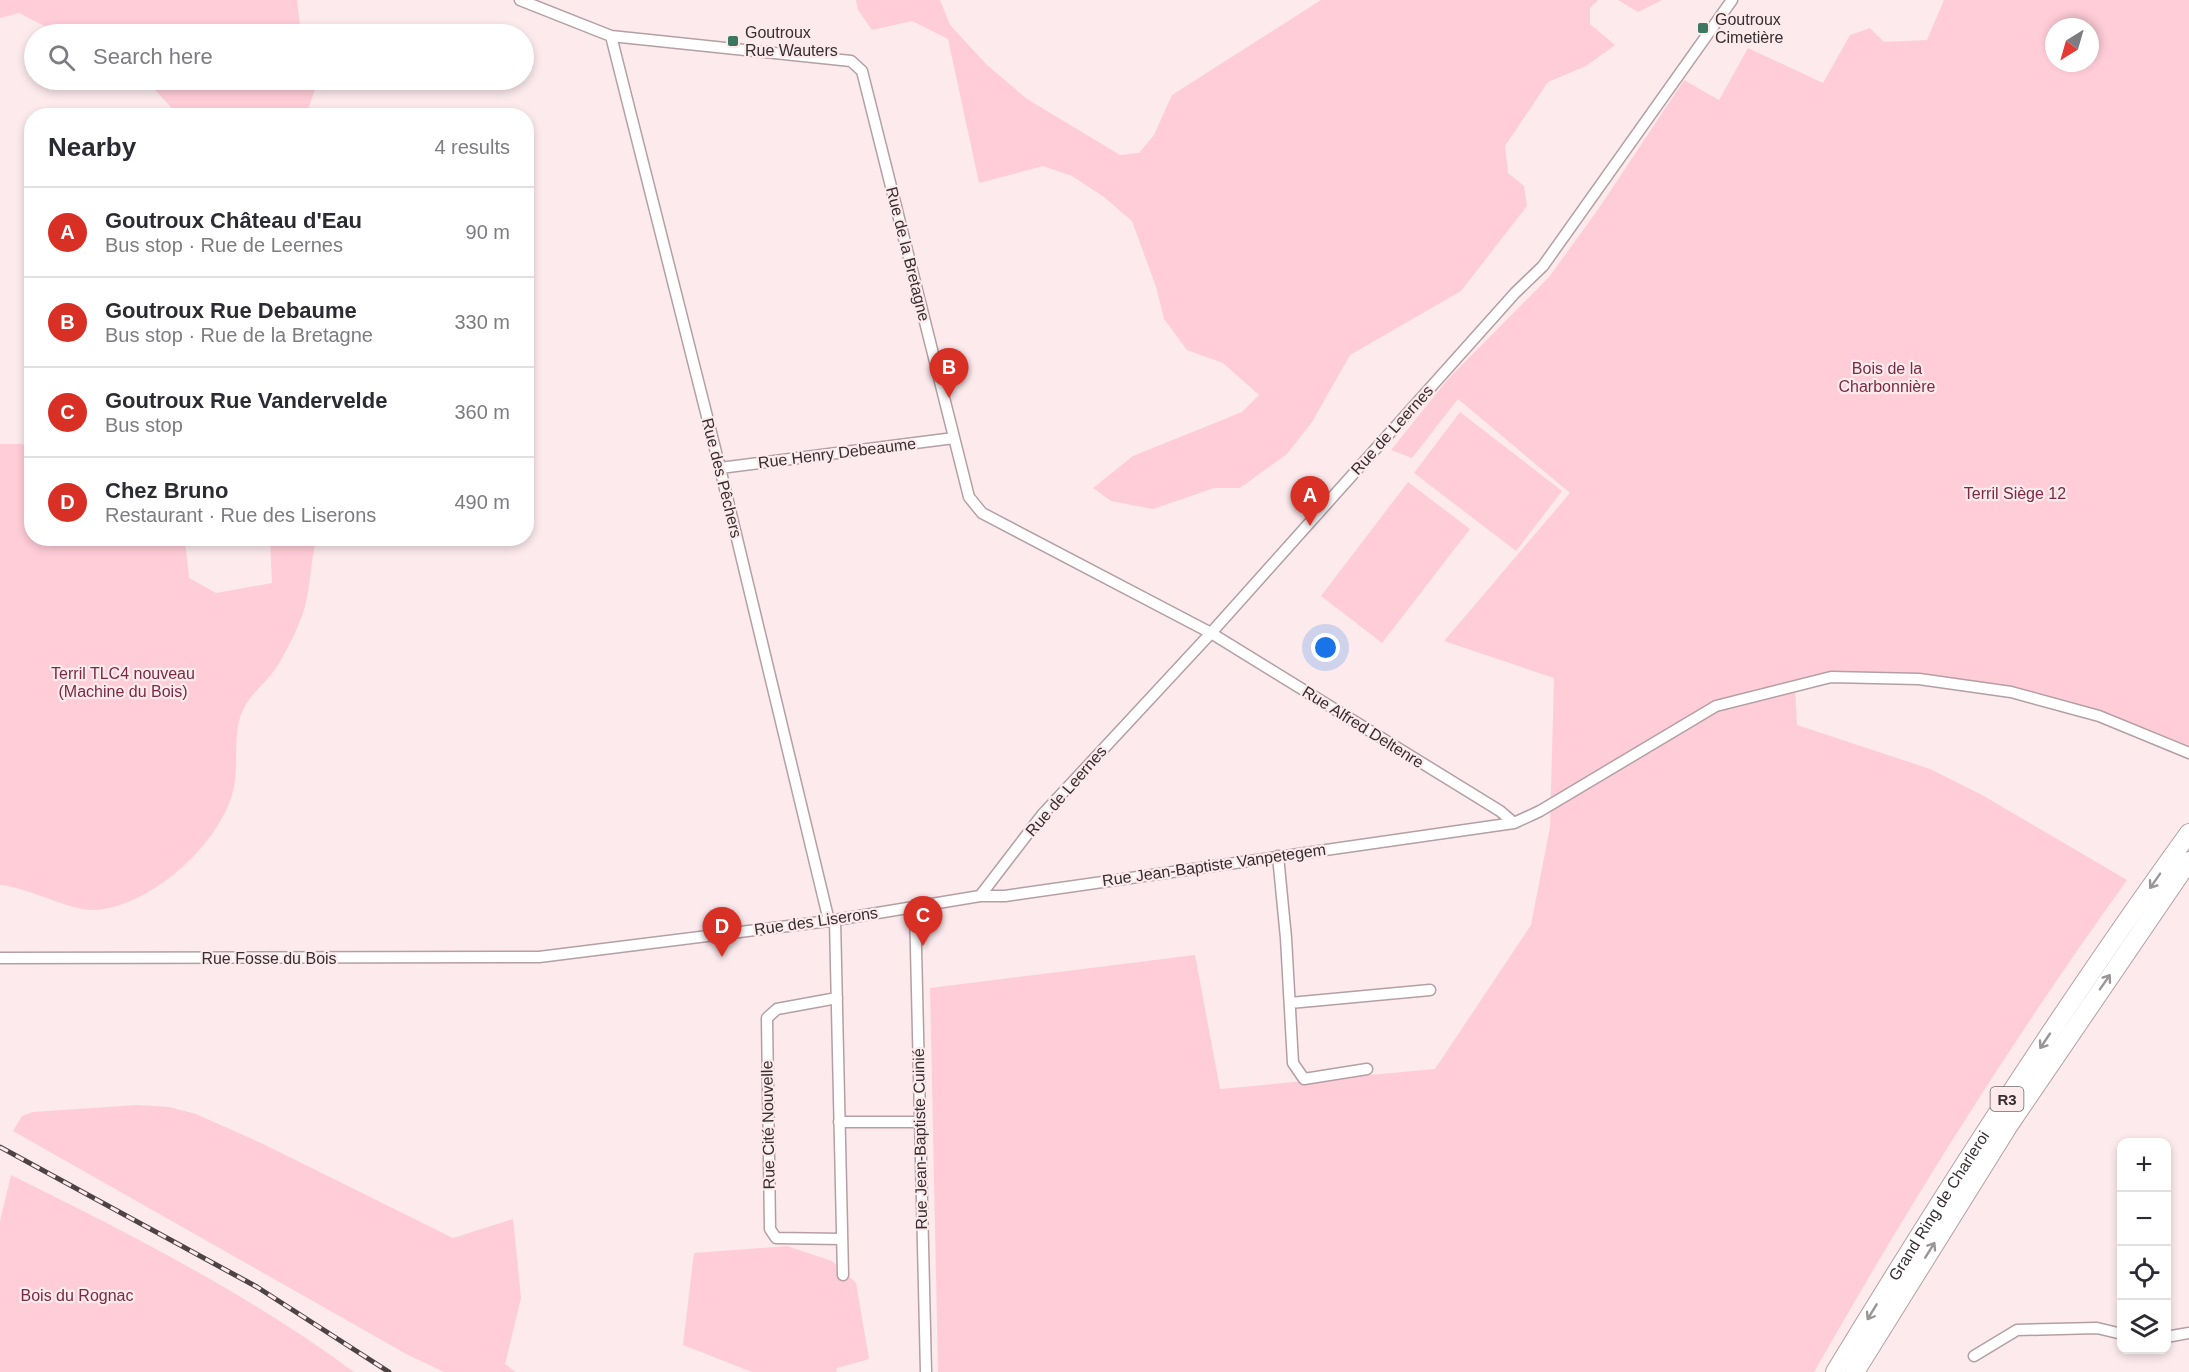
<!DOCTYPE html>
<html lang="en">
<head>
<meta charset="utf-8">
<style>
	body { margin:0; font-family:Arial,sans-serif; background:#f2f2f3; color:#2b2b33 }
	.controls { position:absolute; right:18px; bottom:18px; display:grid; overflow:hidden; border-radius:12px; box-shadow:0 3px 9px #0003 }
	.controls button { width:54px; height:54px; display:grid; place-items:center; padding:0; border:0; border-bottom:2px solid #e1e1e2; background:#fff; color:#2b2b33; font:30px sans-serif }
	.compass { position:absolute; left:2045px; top:18px; width:54px; height:54px; border-radius:50%; background:#fff; box-shadow:0 3px 9px #0003; rotate:217deg }
	.you { position:absolute; left:1326px; top:648px; width:21px; height:21px; margin:-15px; border:4px solid #fff; border-radius:50%; background:#1a73e8; box-shadow:0 0 0 9px #1a73e833 }
	.badge { display:grid; place-items:center; width:39px; height:39px; border-radius:50%; background:#d93025; color:#fff; font-size:20px; font-weight:700 }
	.pin { position:absolute; translate:-50% -50px; filter:drop-shadow(0 2px 3px #0008) }
	.pin::after { content:''; position:absolute; top:32px; width:21px; height:18px; background:inherit; clip-path:polygon(0 0,100% 0,50% 100%) }
	.list { margin:0; padding:0; list-style:none }
	h2 { display:flex; justify-content:space-between; align-items:center; height:78px; margin:0; padding:0 24px; font-size:26px }
	h2 small { font-size:20px; font-weight:400; color:#7c7c81 }
	.list li { display:grid; grid-template-columns:39px 1fr auto; gap:18px; align-items:center; box-sizing:border-box; height:90px; padding:0 24px; border-top:2px solid #e1e1e2 }
	.list b { display:block; font-size:22px; white-space:nowrap }
	.list p { margin:0; font-size:20px; white-space:nowrap; color:#7c7c81 }
	.list em { font-size:20px; font-style:normal; color:#7c7c81 }
	.icon { flex:none; width:33px; height:33px; fill:none; stroke:currentColor; stroke-width:2; stroke-linecap:round; stroke-linejoin:round }
	.map { position:relative; flex:none; width:2189px; height:1372px; overflow:hidden }
	.search { position:absolute; background:#fff; box-shadow:0 3px 9px #0003; left:24px; top:24px; width:510px; height:66px; display:flex; align-items:center; gap:15px; box-sizing:border-box; padding:0 21px; border-radius:33px; color:#7c7c81; font-size:22px }
	.panel { position:absolute; background:#fff; box-shadow:0 3px 9px #0003; left:24px; top:108px; width:510px; height:438px; border-radius:24px }
	.map>svg:first-child { display:block }
	.green { fill:#ffcdd8; fill-rule:evenodd }
	.lines { fill:none; stroke-linecap:round; stroke-linejoin:round }
	.minor-casing { stroke:#b49fa4; stroke-width:13 }
	.motorway-casing { stroke:#b49fa4; stroke-width:20 }
	.minor { stroke:#fff; stroke-width:10 }
	.motorway { stroke:#fff; stroke-width:18 }
	.rail-casing { stroke:#4d4345; stroke-width:5 }
	.rail { stroke:#fceaed; stroke-width:3; stroke-dasharray:9; stroke-linecap:butt }
	.oneway { stroke:#9a9697 }
	.poi-dot { fill:#3c7761; stroke:#fceaed; stroke-width:2 }
	.labels { text-anchor:middle; dominant-baseline:central; stroke-width:4.5; stroke-linejoin:round; paint-order:stroke }
	.shield { fill:#fceaed; stroke:#716668; stroke-width:1.5 }
	.shield-label { font-size:15px; font-weight:bold; fill:#362e2f }
	.poi-label { font-size:16px; fill:#362e2f; stroke:#fceaed; text-anchor:start }
	.street-label { font-size:16px; fill:#362e2f; stroke:#fceaed }
	.park-label { font-size:16px; fill:#7a2a44; stroke:#fceaed }
</style>
</head>
<body>
<div class="map">
<svg width="2189" height="1372" viewBox="0 0 2189 1372">
	<rect width="100%" height="100%" fill="#fceaed"/>
	<path class="green" d="M 0,0 L 297,0 L 301,34 L 60,34 L 19,13 L 0,18 Z
		M 856,0 L 940,0 L 950,25 L 987,65 L 1027,99 L 1120,155 L 1139,153 L 1154,135 L 1172,95 L 1321,0 L 1598,0 L 1590,8 L 1590,24 L 1615,45 L 1586,66 L 1548,82 L 1505,146 L 1508,173 L 1524,186 L 1527,206 L 1461,291 L 1350,355 L 1312,422 L 1287,454 L 1240,488 L 1214,488 L 1153,509 L 1111,501 L 1093,488 L 1133,456 L 1242,412 L 1259,395 L 1223,363 L 1187,350 L 1164,319 L 1156,287 L 1132,221 L 1104,197 L 1072,176 L 1043,166 L 979,183 L 948,39 L 912,21 L 872,30 L 858,10 Z
		M 1618,0 L 1662,0 L 1638,12 Z
		M 1944,0 L 2189,0 L 2189,753 L 2099,716 L 2011,692 L 1919,679 L 1831,677 L 1795,687 L 1797,725 L 1930,769 L 1982,795 L 2127,880 C 2014,1037 1910,1203 1814,1372 L 938,1372 L 930,988 L 1195,955 L 1220,1089 L 1435,1069 L 1531,925 L 1550,827 L 1554,678 L 1444,641 L 1570,493 L 1458,399 L 1412,458 L 1391,450 L 1448,379 L 1549,277 L 1599,208 L 1684,80 L 1719,100 L 1748,48 L 1823,83 L 1850,35 L 1870,28 L 1884,42 L 1927,40 ZM 2054,27 L 2090,27 L 2090,63 L 2054,63 Z
		M 146,80 L 317,80 L 318,81 L 306,115 L 179,116 Z
		M 1460,412 L 1562,491 L 1516,551 L 1414,473 Z
		M 0,444 L 23,444 L 31,466 L 32,538 L 185,539 L 189,578 L 216,593 L 272,583 L 270,539 L 317,539 C 310,560 311,584 305,606 C 301,622 286,653 276,668 C 266,683 251,693 243,710 C 232,732 239,763 234,786 C 224,841 152,906 96,910 C 72,912 28,887 0,885 Z
		M 1408,482 L 1470,529 L 1382,643 L 1321,596 Z
		M 137,1105 L 169,1107 L 196,1114 L 261,1143 L 453,1238 L 513,1219 L 521,1298 L 505,1364 L 516,1372 L 444,1372 L 408,1355 L 13,1131 L 22,1116 L 33,1112 Z
		M 11,1175 C 128,1233 249,1294 354,1372 L 0,1372 L 0,1221 Z
		M 787,1246 L 832,1261 L 856,1283 L 869,1359 L 837,1368 L 836,1372 L 752,1372 L 683,1345 L 694,1253 Z"/>
	<g class="lines">
		<defs>
			<path id="minor" d="M 520,0 L 611,36 L 851,61 L 862,71 L 969,497 L 982,513 L 1211,633 L 1500,811 L 1514,823
				M 611,36 L 720,468 L 829,921
				M 720,468 L 954,438
				M 1278,856 L 1286,938 L 1293,1063 L 1304,1079 L 1367,1069
				M 980,896 L 1042,815 L 1211,633 L 1515,293 L 1543,266 L 1732,0
				M 915,906 L 926,1372
				M 835,920 L 843,1275
				M 0,958 L 539,957 L 829,921 L 980,896 L 1005,896 L 1514,823 L 1540,811 L 1716,706 L 1831,677 L 1919,679 L 2011,692 L 2099,716 L 2189,753
				M 837,998 L 777,1009 L 767,1018 L 770,1229 L 776,1238 L 842,1239
				M 1290,1003 L 1430,990
				M 839,1122 L 920,1122
				M 2166,1337 L 2189,1333
				M 1974,1356 L 2017,1330 L 2097,1328 L 2122,1334"/>
			<g id="motorway">
				<path id="s1" d="M 1835,1372 C 1947,1188 2063,1007 2189,833"/>
				<path d="M 1855,1372 L 2009,1125 L 2189,861"/>
			</g>
		</defs>
		<use href="#minor" class="minor-casing"/>
		<use href="#motorway" class="motorway-casing"/>
		<use href="#minor" class="minor"/>
		<use href="#motorway" class="motorway"/>
		<defs>
			<path id="rail" d="M 0,1147 L 257,1287 L 389,1372"/>
		</defs>
		<use href="#rail" class="rail-casing"/>
		<use href="#rail" class="rail"/>
	</g>
	<defs><path id="oneway-shaft" d="M-6 0H5M1.5-3L5.5 0L1.5 3" fill="none" stroke-width="1.6" stroke-linecap="round" stroke-linejoin="round" transform="scale(1.5)"/></defs>
	<g class="oneway">
		<use href="#oneway-shaft" transform="translate(2155 881) rotate(125)"/>
		<use href="#oneway-shaft" transform="translate(2105 982) rotate(-55)"/>
		<use href="#oneway-shaft" transform="translate(2045 1041) rotate(124)"/>
		<use href="#oneway-shaft" transform="translate(1930 1250) rotate(-58)"/>
		<use href="#oneway-shaft" transform="translate(1872 1312) rotate(121)"/>
	</g>
	<g class="poi-dot">
		<rect x="1697" y="22" width="12" height="12" rx="3"/>
		<rect x="727" y="35" width="12" height="12" rx="3"/>
	</g>
	<g class="labels">
		<rect class="shield" x="1990.5" y="1087" width="33" height="24" rx="4.5"/>
		<g class="shield-label">
			<text x="2007" y="1099">R3</text>
		</g>
		<g class="poi-label">
			<text x="1715" y="19">Goutroux<tspan x="1715" dy="18">Cimetière</tspan></text>
			<text x="745" y="32">Goutroux<tspan x="745" dy="18">Rue Wauters</tspan></text>
		</g>
		<g class="street-label">
			<text transform="translate(908 254) rotate(76)">Rue de la Bretagne</text>
			<text transform="translate(1392 430) rotate(-48)">Rue de Leernes</text>
			<text transform="translate(837 453) rotate(-7)">Rue Henry Debeaume</text>
			<text transform="translate(722 478) rotate(76)">Rue des Pêchers</text>
			<text transform="translate(1363 727) rotate(32)">Rue Alfred Deltenre</text>
			<text transform="translate(1066 791) rotate(-49)">Rue de Leernes</text>
			<text transform="translate(1214 865) rotate(-8)">Rue Jean-Baptiste Vanpetegem</text>
			<text transform="translate(816 921) rotate(-8)">Rue des Liserons</text>
			<text x="269" y="958">Rue Fosse du Bois</text>
			<text transform="translate(768 1125) rotate(-91)">Rue Cité Nouvelle</text>
			<text transform="translate(920 1139) rotate(-91)">Rue Jean-Baptiste Cuinié</text>
			<text stroke="none"><textPath href="#s1" startOffset="196">Grand Ring de Charleroi</textPath></text>
		</g>
		<g class="park-label">
			<text x="1887" y="368">Bois de la<tspan x="1887" dy="18">Charbonnière</tspan></text>
			<text x="2015" y="493">Terril Siège 12</text>
			<text x="123" y="673">Terril TLC4 nouveau<tspan x="123" dy="18">(Machine du Bois)</tspan></text>
			<text x="77" y="1295">Bois du Rognac</text>
		</g>
	</g>
</svg>
<div class="controls">
<button>+</button>
<button>−</button>
<button><svg class="icon" aria-label="locate" viewBox="0 0 24 24"><circle cx="12" cy="12" r="6"/><path d="M12 2v4M12 18v4M2 12h4M18 12h4"/></svg></button>
<button><svg class="icon" aria-label="layers" viewBox="0 0 24 24"><path d="M12 4l9 5-9 5-9-5zM3 14l9 5 9-5"/></svg></button>
</div>
<svg class="compass" viewBox="-18 -18 36 36"><path d="M0-13l5 13h-10z" fill="#e53935"/><path d="M0 13l5-13h-10z" fill="#7c7c81"/></svg>
<div class="you"></div>
<div class="pin badge" style="left:1310px;top:526px">A</div>
<div class="pin badge" style="left:949px;top:398px">B</div>
<div class="pin badge" style="left:923px;top:946px">C</div>
<div class="pin badge" style="left:722px;top:957px">D</div>
<div class="search"><svg class="icon" aria-label="search" viewBox="0 0 24 24"><circle cx="10" cy="10" r="6"/><path d="M15 15l6 6"/></svg>Search here</div>
<section class="panel">
<h2>Nearby<small>4 results</small></h2>
<ul class="list">
<li><span class="badge">A</span><div><b>Goutroux Château d'Eau</b><p>Bus stop · Rue de Leernes</p></div><em>90 m</em></li>
<li><span class="badge">B</span><div><b>Goutroux Rue Debaume</b><p>Bus stop · Rue de la Bretagne</p></div><em>330 m</em></li>
<li><span class="badge">C</span><div><b>Goutroux Rue Vandervelde</b><p>Bus stop</p></div><em>360 m</em></li>
<li><span class="badge">D</span><div><b>Chez Bruno</b><p>Restaurant · Rue des Liserons</p></div><em>490 m</em></li>
</ul>
</section>
</div>
</body>
</html>
